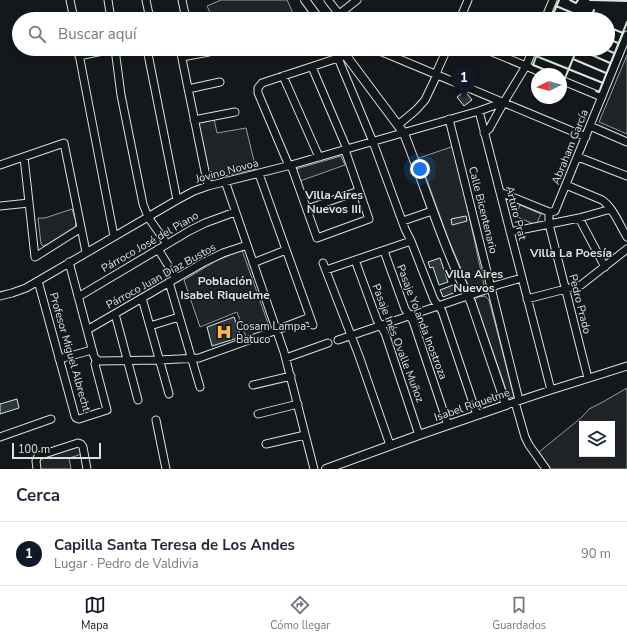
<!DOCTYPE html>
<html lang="es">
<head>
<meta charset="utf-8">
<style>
	body { margin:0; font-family:"Nunito Sans",sans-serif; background:#f2f2f3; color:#1f2937 }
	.controls { position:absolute; right:12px; bottom:12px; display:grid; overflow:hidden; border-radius:0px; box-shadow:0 2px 6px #0003 }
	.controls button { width:36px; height:36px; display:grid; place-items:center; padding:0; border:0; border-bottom:1px solid #e0e1e3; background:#fff; color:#1f2937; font:20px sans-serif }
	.compass { position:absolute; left:531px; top:68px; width:36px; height:36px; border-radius:50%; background:#fff; box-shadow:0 2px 6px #0003; rotate:264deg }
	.scale { position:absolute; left:12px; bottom:10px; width:89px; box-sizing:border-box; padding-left:4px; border:2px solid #d8e6dc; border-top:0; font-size:11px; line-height:14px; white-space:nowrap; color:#d8e6dc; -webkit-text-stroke:3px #14181c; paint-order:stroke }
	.you { position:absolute; left:420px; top:169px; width:14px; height:14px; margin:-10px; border:3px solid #fff; border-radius:50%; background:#1a73e8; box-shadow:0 0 0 6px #1a73e833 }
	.badge { display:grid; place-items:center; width:26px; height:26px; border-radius:50%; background:#111827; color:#fff; font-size:13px; font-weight:700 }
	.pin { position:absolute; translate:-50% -33px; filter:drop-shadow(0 1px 2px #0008) }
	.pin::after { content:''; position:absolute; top:21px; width:14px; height:12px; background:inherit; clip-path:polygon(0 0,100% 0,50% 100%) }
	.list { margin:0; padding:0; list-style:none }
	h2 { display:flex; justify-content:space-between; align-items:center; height:52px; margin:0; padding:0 16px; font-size:17px }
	h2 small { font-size:13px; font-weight:400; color:#747a83 }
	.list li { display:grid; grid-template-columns:26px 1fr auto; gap:12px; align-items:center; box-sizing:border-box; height:64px; padding:0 16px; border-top:1px solid #e0e1e3 }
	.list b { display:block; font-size:15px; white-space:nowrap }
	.list p { margin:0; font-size:13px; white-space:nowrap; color:#747a83 }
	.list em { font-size:13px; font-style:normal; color:#747a83 }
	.icon { flex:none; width:22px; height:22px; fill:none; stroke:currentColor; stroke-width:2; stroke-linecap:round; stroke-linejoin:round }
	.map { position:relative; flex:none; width:627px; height:469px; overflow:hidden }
	.search { position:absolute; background:#fff; box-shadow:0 2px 6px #0003; left:12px; right:12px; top:12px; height:44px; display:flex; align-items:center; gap:10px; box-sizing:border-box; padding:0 14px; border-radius:22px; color:#747a83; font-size:15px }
	.sheet { height:116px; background:#fff }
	nav { display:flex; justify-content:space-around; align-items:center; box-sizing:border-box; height:56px; border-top:1px solid #e0e1e3; background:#fff; font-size:11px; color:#747a83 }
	nav a { display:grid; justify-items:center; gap:2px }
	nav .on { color:#111827 }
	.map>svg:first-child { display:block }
	.green { fill:#202428; stroke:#939e99; fill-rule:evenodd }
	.building { fill:#2c363c; stroke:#d8e6dc }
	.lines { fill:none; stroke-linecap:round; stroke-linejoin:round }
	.minor-casing { stroke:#d8e6dc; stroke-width:9 }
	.major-casing { stroke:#d8e6dc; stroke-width:10 }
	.minor { stroke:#14181c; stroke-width:7 }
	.major { stroke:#14181c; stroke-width:8 }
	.wall { stroke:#d8e6dc; stroke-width:2 }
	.labels { text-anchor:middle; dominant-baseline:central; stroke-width:3; stroke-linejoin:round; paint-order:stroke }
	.street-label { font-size:11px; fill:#d8e6dc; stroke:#14181c }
	.poi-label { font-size:11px; fill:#d8e6dc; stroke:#14181c; text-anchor:start }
	.neighbourhood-label { font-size:12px; font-weight:bold; fill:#d8e6dc; stroke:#14181c }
</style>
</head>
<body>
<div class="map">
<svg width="627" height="469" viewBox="0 0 627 469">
	<rect width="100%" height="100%" fill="#14181c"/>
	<path class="green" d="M 221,0 L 287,0 L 293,13 L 279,19 L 213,19 L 207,6 Z
		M 627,55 L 627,134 L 599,122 Z
		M 214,119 L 217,133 L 246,128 L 256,169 L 210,179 L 198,122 Z
		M 454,146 L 484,285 L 480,287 L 470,290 L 448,238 L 419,158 Z
		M 341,156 L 345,165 L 300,181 L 296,169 Z
		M 520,205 L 541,214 L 536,225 L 515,216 Z
		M 72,209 L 76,222 L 75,227 L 46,245 L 43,246 L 41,244 L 38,218 L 45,218 Z
		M 242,250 L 270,329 L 246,337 L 237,312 L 200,327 L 184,280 L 216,261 Z
		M 485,296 L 489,300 L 514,397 L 509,398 L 475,300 L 478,297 Z
		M 627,388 L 627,469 L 551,469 L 539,452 L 582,417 L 589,409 L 601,403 ZM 582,424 L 612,424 L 612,454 L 582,454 Z
		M 74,445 L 79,446 L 82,454 L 69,458 L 71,469 L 40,469 L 39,460 Z"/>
	<path class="building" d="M 465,91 L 472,100 L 464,106 L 457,97 Z
		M 466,216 L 467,221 L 452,225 L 451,219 Z
		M 440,258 L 448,282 L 439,285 L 433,267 L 430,268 L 428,262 Z
		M 453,285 L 456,292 L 443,297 L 440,290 Z
		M 234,317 L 241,337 L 212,346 L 207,327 Z
		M 17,399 L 19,408 L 0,414 L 0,404 Z"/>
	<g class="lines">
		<defs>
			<path id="minor" d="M 70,0 L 74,19
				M 108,0 L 111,19
				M 146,0 L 150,19
				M 182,0 L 186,19
				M 328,0 L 343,19
				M 333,19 L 357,0
				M 460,19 L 468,0
				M 545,19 L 553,0
				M 78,49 L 114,236
				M 115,49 L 121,95 L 143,204 L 148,217 L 167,244
				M 147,49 L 177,200
				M 180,49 L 208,186
				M 375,49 L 586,137
				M 485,49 L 545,74
				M 79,56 L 112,49
				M 182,57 L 209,52
				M 338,58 L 373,142 L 405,229 L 411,241 L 434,300 L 442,311 L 477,415
				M 312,67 L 347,149
				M 283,76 L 319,157
				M 561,80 L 602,97
				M 188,89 L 220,82
				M 479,111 L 551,390
				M 449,119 L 519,400
				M 194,120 L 235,112
				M 398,125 L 416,110 L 425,100 L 435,79 L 438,69 L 447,49
				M 590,126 L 627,142
				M 484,133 L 489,129 L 504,102 L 526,66 L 533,49
				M 24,157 L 35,257 L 81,228
				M 578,157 L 627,176
				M 0,165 L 64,143 L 86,252
				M 291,165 L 317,238 L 369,219 L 345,150
				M 289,166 L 258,93 L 258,88 L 262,83 L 341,57
				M 259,174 L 313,325
				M 225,181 L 284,352 L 314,469
				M 566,185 L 602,200 C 613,207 620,226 627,237
				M 500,192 L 549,212 L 551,212 L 555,211 L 627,35
				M 0,206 L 29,203
				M 307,209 L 359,191
				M 549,212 L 549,224 L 588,378
				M 579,218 L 605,267
				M 403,221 L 432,211
				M 510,232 L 579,218 L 611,209
				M 158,249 L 176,278
				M 384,251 L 405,309 L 413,321 L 448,425
				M 355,260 L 377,320 L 385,333 L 419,435
				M 69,262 L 94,356 L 95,358 L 99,361 L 159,360 L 199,358 L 277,330 L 310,317
				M 253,263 L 286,250
				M 323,263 L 359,356 L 390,445
				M 326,270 L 411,241
				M 38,281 L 75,416 L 76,418 L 79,419 L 107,410 L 96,368 L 95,364 L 96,360
				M 169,282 L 200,387
				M 0,296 L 12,293 L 26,288 L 177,200 L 194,191 L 208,186 L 291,165 L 479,111 L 504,102
				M 78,297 L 189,231 L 205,223 L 235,212
				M 142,298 L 169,394
				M 527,299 L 581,285 L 627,249
				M 115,314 L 138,400
				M 150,326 L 179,317
				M 87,330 L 204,262 L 223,253 L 247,245
				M 338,340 L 485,290 L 497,285 L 522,278
				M 286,358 L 328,343
				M 59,359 L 92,350
				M 253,385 L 291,376
				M 515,402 L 525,437 L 529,445 L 546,469
				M 506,405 L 551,390 L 627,366
				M 258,414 L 298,404
				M 156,420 L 166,469
				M 0,437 L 51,419
				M 266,444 L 305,435
				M 37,469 L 36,461 L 38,456 L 78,443 L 81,444 L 83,447 L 87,469"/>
			<path id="major" d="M 305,0 L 319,19
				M 326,469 L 419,435 L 506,405 L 471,302 C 444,249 427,192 405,136 L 403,132 L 341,49"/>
		</defs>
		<use href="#minor" class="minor-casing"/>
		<use href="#major" class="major-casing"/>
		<use href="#minor" class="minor"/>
		<use href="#major" class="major"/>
		<path class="wall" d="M 570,0 L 576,3 L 578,0
			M 590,0 L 627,1
			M 556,6 L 587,19
			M 553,15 L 561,19
			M 551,19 L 559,0
			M 590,19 L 594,10
			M 608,27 L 623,33
			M 608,39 L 618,43
			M 539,49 L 533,65 L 555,74
			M 578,49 L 610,63
			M 605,49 L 614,53
			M 536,56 L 603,83
			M 573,59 L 606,73
			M 565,78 L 577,49
			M 596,91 L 599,92 L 627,22"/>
	</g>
	<defs>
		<symbol id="hospital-bare" viewBox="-9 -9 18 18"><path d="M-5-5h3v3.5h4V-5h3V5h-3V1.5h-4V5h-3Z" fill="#ffb74d" stroke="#14181c" stroke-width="2.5" paint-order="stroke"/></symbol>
	</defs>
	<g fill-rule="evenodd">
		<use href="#hospital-bare" x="213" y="321" width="22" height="22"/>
	</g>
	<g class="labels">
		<g class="street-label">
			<text transform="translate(570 147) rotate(-68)">Abraham García</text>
			<text transform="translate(227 171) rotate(-15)">Jovino Novoa</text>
			<text transform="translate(483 210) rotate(76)">Calle Bicentenario</text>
			<text transform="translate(516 213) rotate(76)">Arturo Prat</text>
			<text transform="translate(150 242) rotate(-30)">Párroco José del Piano</text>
			<text transform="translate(161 276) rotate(-29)">Párroco Juan Díaz Bustos</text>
			<text transform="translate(580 304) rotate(76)">Pedro Prado</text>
			<text transform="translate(422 322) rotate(69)">Pasaje Yolanda Inostroza</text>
			<text transform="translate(398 343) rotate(69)">Pasaje Inés Ovalle Muñoz</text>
			<text transform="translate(70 352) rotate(74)">Profesor Miguel Albrecht</text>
			<text transform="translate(472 405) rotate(-19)">Isabel Riquelme</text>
		</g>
		<g class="poi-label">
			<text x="236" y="326">Cosam Lampa-<tspan x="236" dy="13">Batuco</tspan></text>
		</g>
		<g class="neighbourhood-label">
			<text x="334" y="195">Villa Aires<tspan x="334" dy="14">Nuevos III</tspan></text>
			<text x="571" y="253">Villa La Poesía</text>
			<text x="474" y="274">Villa Aires<tspan x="474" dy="14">Nuevos</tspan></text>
			<text x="225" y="281">Población<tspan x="225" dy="14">Isabel Riquelme</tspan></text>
		</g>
	</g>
</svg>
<div class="controls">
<button><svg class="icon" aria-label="layers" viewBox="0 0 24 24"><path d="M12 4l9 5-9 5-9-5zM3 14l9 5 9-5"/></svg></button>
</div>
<svg class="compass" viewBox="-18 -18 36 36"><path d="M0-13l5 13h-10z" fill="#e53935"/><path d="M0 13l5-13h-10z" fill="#747a83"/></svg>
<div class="scale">100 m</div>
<div class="you"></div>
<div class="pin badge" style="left:464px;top:98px">1</div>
<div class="search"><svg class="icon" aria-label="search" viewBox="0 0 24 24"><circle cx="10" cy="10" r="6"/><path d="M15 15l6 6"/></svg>Buscar aquí</div>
</div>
<section class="sheet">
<h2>Cerca<small></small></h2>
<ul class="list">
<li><span class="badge">1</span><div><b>Capilla Santa Teresa de Los Andes</b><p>Lugar · Pedro de Valdivia</p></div><em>90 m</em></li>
</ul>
</section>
<nav>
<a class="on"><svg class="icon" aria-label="map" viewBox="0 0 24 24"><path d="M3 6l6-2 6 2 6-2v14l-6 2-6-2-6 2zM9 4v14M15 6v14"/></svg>Mapa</a>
<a><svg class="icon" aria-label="directions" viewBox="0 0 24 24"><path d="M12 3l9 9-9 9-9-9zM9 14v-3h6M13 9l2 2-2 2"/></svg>Cómo llegar</a>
<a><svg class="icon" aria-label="saved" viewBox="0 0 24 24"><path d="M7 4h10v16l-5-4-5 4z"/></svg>Guardados</a>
</nav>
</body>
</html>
